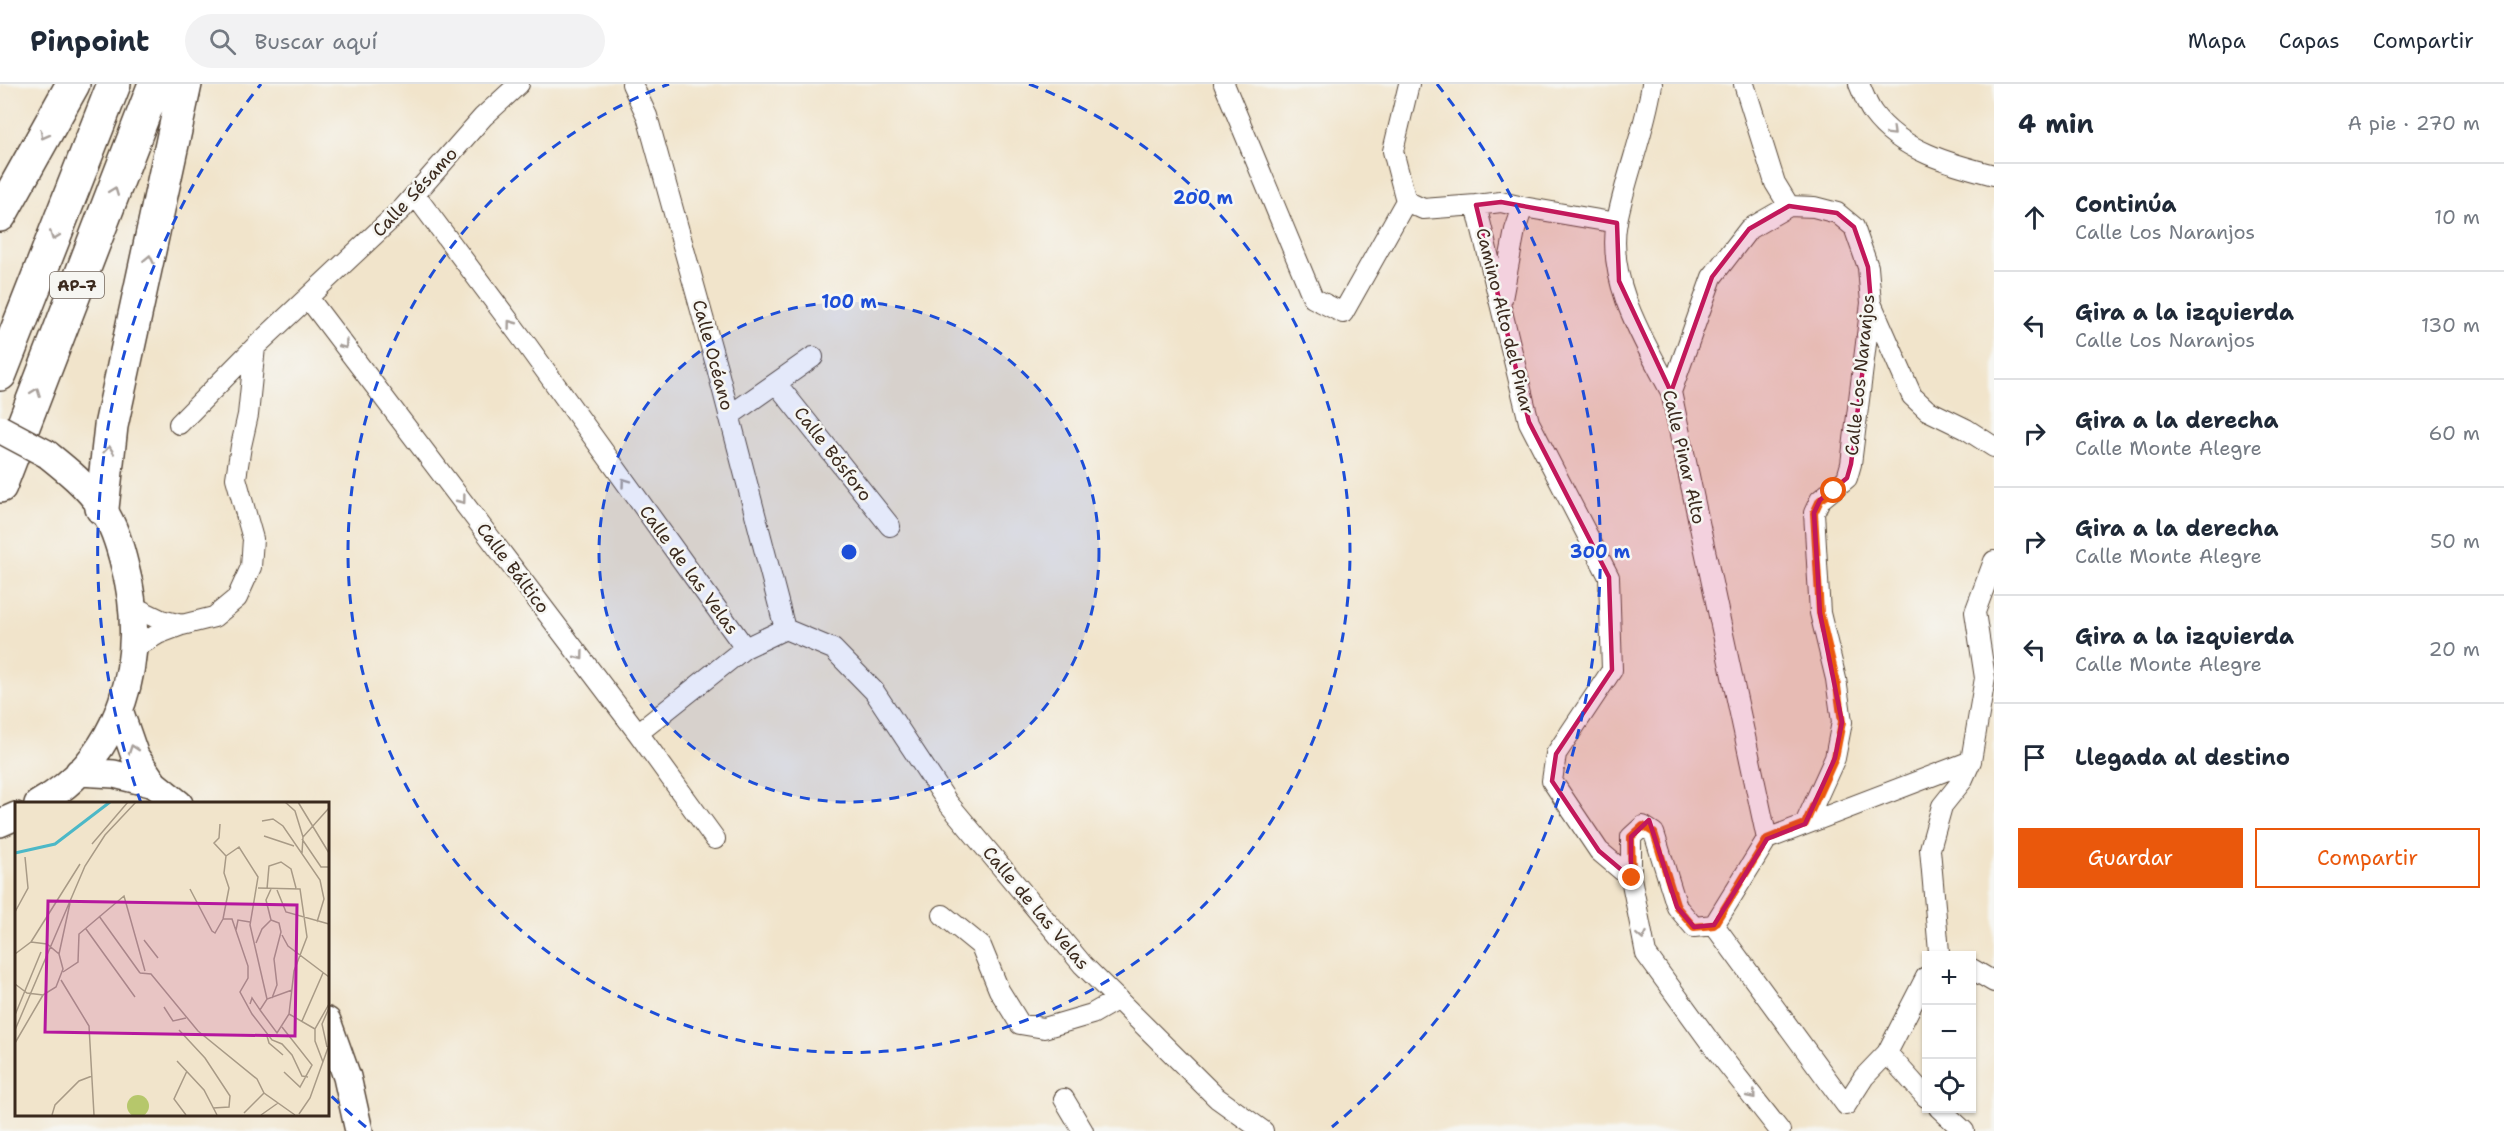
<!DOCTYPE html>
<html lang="es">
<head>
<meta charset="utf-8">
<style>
	body { margin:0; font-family:"Shantell Sans",sans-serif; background:#f2f2f3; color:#1f2937 }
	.controls { position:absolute; right:18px; bottom:18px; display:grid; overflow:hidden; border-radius:0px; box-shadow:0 2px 4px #0004 }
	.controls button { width:54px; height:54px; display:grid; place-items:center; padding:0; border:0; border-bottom:2px solid #e0e1e3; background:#fff; color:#1f2937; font:30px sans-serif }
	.stop { position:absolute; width:18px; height:18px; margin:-14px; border:4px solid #ea580c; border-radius:50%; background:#fff }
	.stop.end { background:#ea580c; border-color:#fff; box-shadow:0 2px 6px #0008 }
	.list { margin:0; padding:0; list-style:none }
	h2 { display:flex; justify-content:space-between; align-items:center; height:78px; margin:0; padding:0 24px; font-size:26px }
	h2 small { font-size:20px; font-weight:400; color:#747a83 }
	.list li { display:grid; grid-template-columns:39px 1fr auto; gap:18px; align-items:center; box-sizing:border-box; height:108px; padding:0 24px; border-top:2px solid #e0e1e3 }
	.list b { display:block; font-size:22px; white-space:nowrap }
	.list p { margin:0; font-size:20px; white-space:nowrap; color:#747a83 }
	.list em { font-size:20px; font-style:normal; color:#747a83 }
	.actions { display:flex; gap:12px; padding:18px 24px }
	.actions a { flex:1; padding:14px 0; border:2px solid #ea580c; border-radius:0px; text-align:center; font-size:21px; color:#ea580c }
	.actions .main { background:#ea580c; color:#fff }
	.icon { flex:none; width:33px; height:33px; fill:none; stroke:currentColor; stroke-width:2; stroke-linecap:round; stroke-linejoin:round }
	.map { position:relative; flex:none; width:1994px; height:1047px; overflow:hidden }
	header { display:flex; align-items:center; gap:36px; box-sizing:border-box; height:84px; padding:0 30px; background:#fff; border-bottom:2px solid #e0e1e3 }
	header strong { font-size:28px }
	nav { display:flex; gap:33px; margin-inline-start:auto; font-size:21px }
	.search { width:420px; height:54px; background:#f2f2f3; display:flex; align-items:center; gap:15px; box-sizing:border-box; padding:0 21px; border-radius:33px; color:#747a83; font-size:22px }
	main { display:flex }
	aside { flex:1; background:#fff }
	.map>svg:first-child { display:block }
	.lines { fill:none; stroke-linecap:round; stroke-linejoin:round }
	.street-casing { stroke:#564638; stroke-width:22 }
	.secondary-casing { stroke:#564638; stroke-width:30 }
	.highway-casing { stroke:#564638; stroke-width:36 }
	.street { stroke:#fff; stroke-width:20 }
	.secondary { stroke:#fff; stroke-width:27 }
	.highway { stroke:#fff; stroke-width:33 }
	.secondary-bridge-casing { stroke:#564638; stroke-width:30; stroke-linecap:butt }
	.secondary-bridge { stroke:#fff; stroke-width:27 }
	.oneway { stroke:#a79f9a }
	.route { stroke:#ea580c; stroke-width:8 }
	.marked { fill:#c2185b; fill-opacity:0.2; stroke:#c2185b; stroke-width:4.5; stroke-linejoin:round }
	.ring { fill:none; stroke:#1d4ed8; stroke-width:3; stroke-dasharray:10 8 }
	.labels { text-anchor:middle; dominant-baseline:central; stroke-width:5; stroke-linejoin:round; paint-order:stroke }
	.shield { fill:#f6f6f2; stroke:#73675e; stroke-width:1.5 }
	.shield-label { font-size:16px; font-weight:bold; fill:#3b2a1e }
	.street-label { font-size:18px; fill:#3b2a1e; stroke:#f6f6f2 }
	.inset-river { fill:none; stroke:#4cb8c7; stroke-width:3 }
	.inset-road { fill:none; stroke:#a89a86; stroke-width:1.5 }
	.view { fill:#b5179e; fill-opacity:0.15; stroke:#b5179e; stroke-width:3 }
	.inset-edge { fill:none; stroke:#3b2a1e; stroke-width:3 }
	.centre { fill:#1d4ed8; stroke:#f6f6f2; stroke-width:3 }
	.ring-label { font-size:18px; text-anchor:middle; font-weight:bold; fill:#1d4ed8; stroke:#f6f6f2; stroke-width:5; stroke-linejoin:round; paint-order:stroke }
</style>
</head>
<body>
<header>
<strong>Pinpoint</strong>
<div class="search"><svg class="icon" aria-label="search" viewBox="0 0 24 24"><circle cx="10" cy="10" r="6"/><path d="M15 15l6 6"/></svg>Buscar aquí</div>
<nav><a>Mapa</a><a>Capas</a><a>Compartir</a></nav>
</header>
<main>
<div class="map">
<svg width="1994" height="1047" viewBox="0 0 1994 1047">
	<rect width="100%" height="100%" fill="#f6f6f2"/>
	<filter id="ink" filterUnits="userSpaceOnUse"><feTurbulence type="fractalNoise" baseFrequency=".0167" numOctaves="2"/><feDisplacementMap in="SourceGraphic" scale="12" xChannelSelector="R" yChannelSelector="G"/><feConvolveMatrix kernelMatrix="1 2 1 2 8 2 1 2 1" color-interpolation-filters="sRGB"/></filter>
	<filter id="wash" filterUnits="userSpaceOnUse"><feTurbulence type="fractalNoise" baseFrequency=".008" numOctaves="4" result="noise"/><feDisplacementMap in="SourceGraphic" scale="24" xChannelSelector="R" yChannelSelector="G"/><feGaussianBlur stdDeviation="1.35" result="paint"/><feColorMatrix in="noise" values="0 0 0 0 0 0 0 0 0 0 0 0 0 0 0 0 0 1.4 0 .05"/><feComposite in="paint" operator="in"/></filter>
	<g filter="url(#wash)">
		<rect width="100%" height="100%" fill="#f1e4cb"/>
	</g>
	<g filter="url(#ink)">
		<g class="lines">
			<defs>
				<path id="street" d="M 632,0 L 647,32 L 717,284 L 785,545
					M 1224,0 L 1313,214 L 1343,229 L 1406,117
					M 1409,0 L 1393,67 L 1406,117 L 1423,125 L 1476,121 L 1529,338 L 1609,493 L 1612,586 L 1556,670 L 1552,697 L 1599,767 L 1631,794
					M 1652,0 C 1645,47 1626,91 1617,137 C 1606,197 1644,257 1671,308 L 1767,755
					M 1744,0 L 1775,99 L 1789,122
					M 1859,0 C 1863,9 1867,21 1873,29 C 1901,67 1951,80 1994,91
					M 415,111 L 524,257 L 745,564
					M 1476,121 L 1501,118 L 1523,123
					M 1789,122 L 1814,123 L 1837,129 L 1854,143 L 1868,183 L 1871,219 L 1851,380 L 1847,394 L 1820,416 L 1814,429 L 1820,529 L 1836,595 L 1842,638 L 1835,674 L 1805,740
					M 309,215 L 638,649 L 715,755
					M 1502,215 L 1515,146 L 1523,123 L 1617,139
					M 1871,219 L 1912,312 L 1927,326 L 1966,345 L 1994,363
					M 776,299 L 890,442
					M 1671,308 L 1712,193 L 1749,145 L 1789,122
					M 729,332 L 813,273
					M 179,340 L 255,263
					M 134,523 L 161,536 L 182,541
					M 133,565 L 158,550 L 182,541 L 214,533 L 237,514 L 251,483 L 253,455 L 236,394 L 241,362 L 248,331 L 255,263 L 403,124 L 483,33 L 519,0
					M 638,649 L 745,564 L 785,545 L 833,565 L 874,607 L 948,719 L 1083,881 L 1217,1014 L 1263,1047
					M 943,831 L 981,862 L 999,906 L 1020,940 L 1044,944 L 1092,930 L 1118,915
					M 1714,841 L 1846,1021 L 1864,993 L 1887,969 L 1926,893
					M 1937,872 L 1939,868 L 1930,765 L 1942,722 L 1962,697 L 1971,677 L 1985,594 L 1975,528 L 1994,477
					M 1972,885 L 1994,898
					M 1887,969 L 1926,1013
					M 1064,1015 L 1083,1047
					M 1939,1024 L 1964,1047
					M 1780,1047 L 1713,962 L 1646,870 L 1631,794 L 1631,753 L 1643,742 L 1654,749 L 1677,823 L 1694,843 L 1714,841 L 1767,755 L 1971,677"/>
				<path id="secondary" d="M 119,626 L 135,672 L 154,700 L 179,720
					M 79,688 L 114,690 L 154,700
					M 38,720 C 123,673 149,572 125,483 C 120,462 114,441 102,424 C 87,402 67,386 47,370
					M 0,739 L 16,732
					M 327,937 L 347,993 L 359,1047"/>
				<path id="highway" d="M 0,131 L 73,0
					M 0,290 L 114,0
					M 0,402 L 155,0
					M 102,424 L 111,342 L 185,0"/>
			</defs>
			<use href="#street" class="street-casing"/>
			<use href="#secondary" class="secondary-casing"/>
			<use href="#highway" class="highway-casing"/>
			<use href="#street" class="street"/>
			<use href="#secondary" class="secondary"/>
			<use href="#highway" class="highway"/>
			<defs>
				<path id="secondary-bridge" d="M 0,345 L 47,370"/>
			</defs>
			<use href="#secondary-bridge" class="secondary-bridge-casing"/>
			<use href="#secondary-bridge" class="secondary-bridge"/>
		</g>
		<defs><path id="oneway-chevron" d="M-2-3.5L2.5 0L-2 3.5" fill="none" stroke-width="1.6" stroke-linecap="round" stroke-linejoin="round" transform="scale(1.5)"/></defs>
		<g class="oneway">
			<use href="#oneway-chevron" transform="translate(1892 48) rotate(45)"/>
			<use href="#oneway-chevron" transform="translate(44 51) rotate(119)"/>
			<use href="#oneway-chevron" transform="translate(114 107) rotate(-69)"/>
			<use href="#oneway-chevron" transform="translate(54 152) rotate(111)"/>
			<use href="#oneway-chevron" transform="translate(149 175) rotate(-78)"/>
			<use href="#oneway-chevron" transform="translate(511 240) rotate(-127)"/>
			<use href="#oneway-chevron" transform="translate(344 261) rotate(53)"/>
			<use href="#oneway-chevron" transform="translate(36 308) rotate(-69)"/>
			<use href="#oneway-chevron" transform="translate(109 366) rotate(-84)"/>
			<use href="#oneway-chevron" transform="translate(625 398) rotate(-126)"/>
			<use href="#oneway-chevron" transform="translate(462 416) rotate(53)"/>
			<use href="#oneway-chevron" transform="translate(580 572) rotate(53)"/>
			<use href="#oneway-chevron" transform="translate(133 665) rotate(-109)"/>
			<use href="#oneway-chevron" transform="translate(1642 852) rotate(79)"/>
			<use href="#oneway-chevron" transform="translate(1752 1011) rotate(51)"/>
		</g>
	</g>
	<g class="lines" filter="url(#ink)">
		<path class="route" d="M 1632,794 L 1631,753 L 1643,742 L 1654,749 L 1677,823 L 1694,843 L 1714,841 L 1767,755 L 1805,740 L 1835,674 L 1842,638 L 1836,595 L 1820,529 L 1814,429 L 1820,416 L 1834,407"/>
	</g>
	<path class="marked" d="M 1501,118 L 1617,139 L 1619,197 L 1671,308 L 1712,193 L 1749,145 L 1789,122 L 1837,129 L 1854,143 L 1868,183 L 1871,219 L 1851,380 L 1847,394 L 1820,416 L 1814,429 L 1820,529 L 1842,638 L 1835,674 L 1805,740 L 1767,755 L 1714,841 L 1694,843 L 1677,823 L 1649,736 L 1631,753 L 1631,794 L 1599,767 L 1552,697 L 1556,670 L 1612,586 L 1609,493 L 1529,338 L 1476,121 Z"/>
	<circle cx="849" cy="468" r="250" fill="#1d4ed8" fill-opacity=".12"/>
	<g class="ring">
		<circle cx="849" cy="468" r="250"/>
		<path d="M1029 0A501 501 0 1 1 669 0"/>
		<path d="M366 1043A751 751 0 0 1 327 1008M141 719A751 751 0 0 1 261 0M1437 0A751 751 0 0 1 1332 1043"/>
	</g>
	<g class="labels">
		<rect class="shield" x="50" y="188" width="54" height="26" rx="4.5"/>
		<g class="shield-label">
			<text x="77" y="201">AP-7</text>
		</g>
		<g class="street-label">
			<text transform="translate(415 108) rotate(-47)">Calle Sésamo</text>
			<text transform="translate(1505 237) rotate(76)">Camino Alto del Pinar</text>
			<text transform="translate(713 271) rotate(75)">Calle Océano</text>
			<text transform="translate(1860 291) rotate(-84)">Calle Los Naranjos</text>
			<text transform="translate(833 370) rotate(52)">Calle Bósforo</text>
			<text transform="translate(1684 373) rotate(77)">Calle Pinar Alto</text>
			<text transform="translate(513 484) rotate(53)">Calle Báltico</text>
			<text transform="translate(689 486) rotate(54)">Calle de las Velas</text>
			<text transform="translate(1036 824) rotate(50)">Calle de las Velas</text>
		</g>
	</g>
	<g transform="translate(15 718)">
		<rect width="314" height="314" fill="#f1e4cb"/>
		<path d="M112 304a11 11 0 1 1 22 0a11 11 0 1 1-22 0Z" fill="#b6c76b"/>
		<path class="inset-river" d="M 0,51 L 40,42 L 95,0"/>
		<path class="inset-road" d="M 270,0 L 280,9 L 288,35M 283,0 L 314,51M 247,19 L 258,17 L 268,24 L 305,78 L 309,97 L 302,120M 205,22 L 204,36 L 199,41 L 211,54M 249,34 L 279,44M 287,37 L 306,65 L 314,65M 77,42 L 113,0M 287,51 L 288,35 L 314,6M 211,54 L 224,45 L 243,75 L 235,123 L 252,197M 243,86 L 285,87 L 292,135 L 279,169 L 274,212 L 262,231 L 245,208M 175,87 L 197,129 L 200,131 L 208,117M 252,87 L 254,64 L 266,60 L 276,67 L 281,86M 256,87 L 251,98 L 256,118M 262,88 L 271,110 L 314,122M 0,110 L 13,86 L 10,55M 84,114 L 125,171M 208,117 L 217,117 L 233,164 L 233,176 L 225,190 L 237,212 L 257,238 L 267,242 L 277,253 L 287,274 L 293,275M 208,117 L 214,86 L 209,71 L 211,54M 256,118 L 264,121 L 266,130 L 259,157 L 262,183 L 257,196M 71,127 L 120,195M 221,128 L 223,118 L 235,120M 267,133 L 273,144 L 314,175M 129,138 L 143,156M 16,140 L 65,62M 241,141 L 247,127 L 256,118M 0,152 L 16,140 L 32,142 L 44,152 L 48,167 L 41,185 L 28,193 L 12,191 L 0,182M 44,152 L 55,101M 48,170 L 63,160 L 64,132 L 109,94 L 130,169M 125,171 L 136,172 L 183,229 L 242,277 L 249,291 L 280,313M 46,178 L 74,224 L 79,313M 235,202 L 237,196 L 245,208 L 252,197 L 277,188M 149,205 L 158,219 L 171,216M 274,212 L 300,227M 0,213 L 26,150M 287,219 L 308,171M 267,225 L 297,263 L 285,285 L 269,270M 0,228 L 70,64 L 90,33 L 121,0M 164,228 L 190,256 L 215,294 L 214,305 L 198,306M 252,234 L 254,241 L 268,253M 0,241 L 28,193M 312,245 L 307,222 L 314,206M 162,259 L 189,288 L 202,313M 308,260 L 300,239 L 300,227 L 314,202M 229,311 L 249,291M 284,312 L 295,296 L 314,243M 37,313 L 40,303 L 64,279 L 77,274M 171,313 L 159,297 L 172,269M 246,313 L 263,301"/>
		<path class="view" d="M 33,99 L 282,103 L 280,234 L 30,230 Z"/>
		<rect width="314" height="314" class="inset-edge"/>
	</g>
	<circle cx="849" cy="468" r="9" class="centre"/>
	<g class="ring-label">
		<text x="1203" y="120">200 m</text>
		<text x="849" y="224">100 m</text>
		<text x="1600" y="474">300 m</text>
	</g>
</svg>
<div class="controls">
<button>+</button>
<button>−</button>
<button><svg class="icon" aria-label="locate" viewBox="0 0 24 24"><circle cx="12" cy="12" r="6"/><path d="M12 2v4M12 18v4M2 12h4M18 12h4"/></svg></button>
</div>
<div class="stop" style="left:1834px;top:407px"></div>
<div class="stop end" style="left:1632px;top:794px"></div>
</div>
<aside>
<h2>4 min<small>A pie · 270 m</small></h2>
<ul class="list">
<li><svg class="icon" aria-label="ahead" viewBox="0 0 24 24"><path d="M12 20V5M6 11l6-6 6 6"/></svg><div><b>Continúa</b><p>Calle Los Naranjos</p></div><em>10 m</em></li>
<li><svg class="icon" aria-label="left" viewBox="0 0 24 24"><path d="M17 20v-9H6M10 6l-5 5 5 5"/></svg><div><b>Gira a la izquierda</b><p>Calle Los Naranjos</p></div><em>130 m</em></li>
<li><svg class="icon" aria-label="right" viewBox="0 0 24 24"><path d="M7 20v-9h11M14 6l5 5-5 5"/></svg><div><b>Gira a la derecha</b><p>Calle Monte Alegre</p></div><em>60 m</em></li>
<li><svg class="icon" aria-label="right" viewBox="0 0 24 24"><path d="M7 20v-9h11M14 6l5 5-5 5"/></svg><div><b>Gira a la derecha</b><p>Calle Monte Alegre</p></div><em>50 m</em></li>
<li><svg class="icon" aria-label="left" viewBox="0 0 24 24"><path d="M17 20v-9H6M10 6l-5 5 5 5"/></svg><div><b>Gira a la izquierda</b><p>Calle Monte Alegre</p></div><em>20 m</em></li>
<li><svg class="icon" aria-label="arrive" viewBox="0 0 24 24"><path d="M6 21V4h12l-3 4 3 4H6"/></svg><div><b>Llegada al destino</b></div></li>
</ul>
<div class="actions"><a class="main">Guardar</a><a>Compartir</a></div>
</aside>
</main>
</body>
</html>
